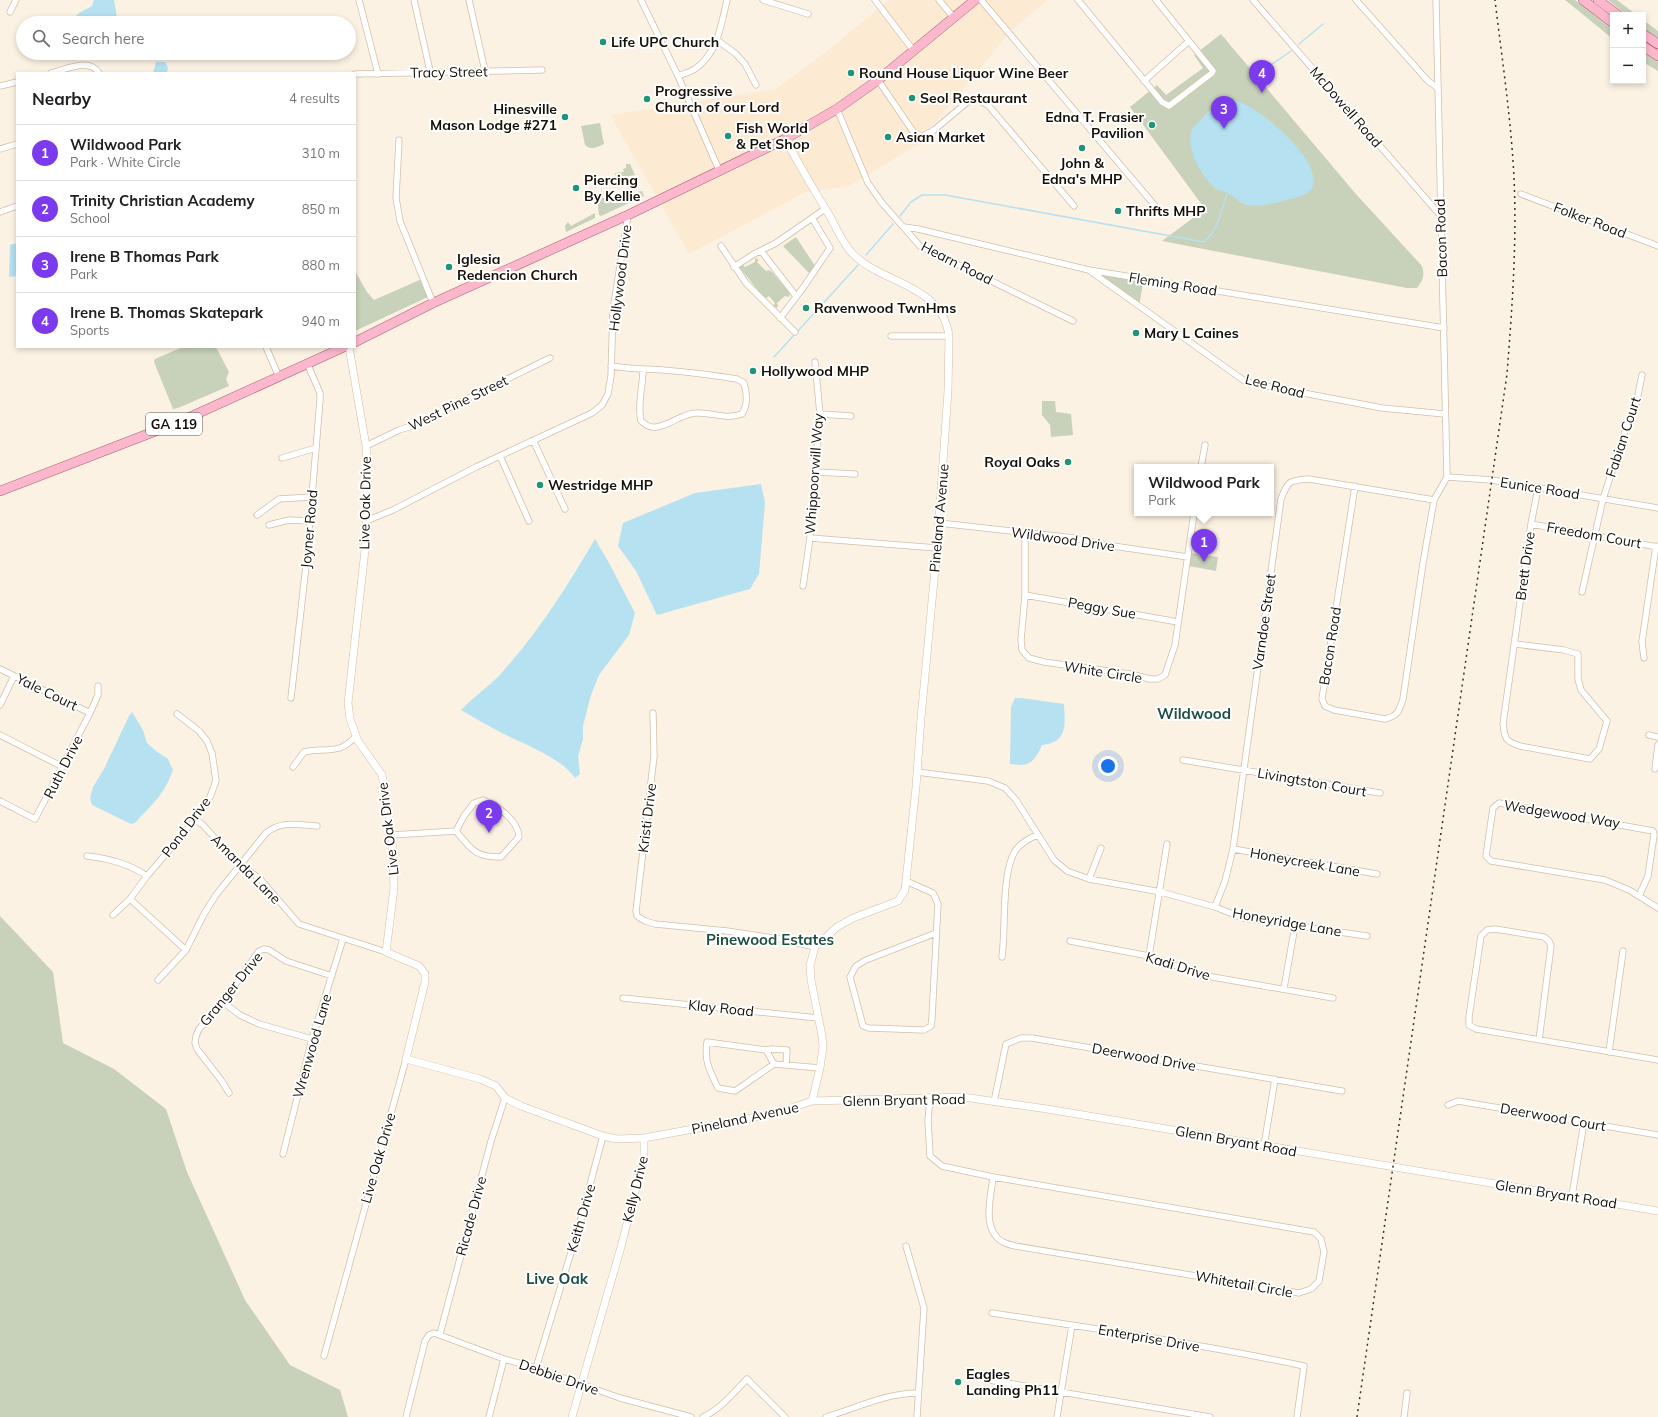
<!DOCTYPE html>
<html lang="en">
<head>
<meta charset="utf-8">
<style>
	body { margin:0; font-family:Mulish,sans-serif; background:#f6f6f6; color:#202124 }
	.controls { position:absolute; right:12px; top:12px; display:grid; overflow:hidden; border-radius:0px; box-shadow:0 2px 6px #0003 }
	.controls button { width:36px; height:36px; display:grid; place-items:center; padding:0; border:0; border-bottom:1px solid #e0e0e0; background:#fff; color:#202124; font:20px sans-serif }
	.you { position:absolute; left:1108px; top:766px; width:14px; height:14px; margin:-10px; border:3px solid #fff; border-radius:50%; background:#1a73e8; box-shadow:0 0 0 6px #1a73e833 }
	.badge { display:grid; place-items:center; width:26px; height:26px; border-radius:50%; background:#7c3aed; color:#fff; font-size:13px; font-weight:700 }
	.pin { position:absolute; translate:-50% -33px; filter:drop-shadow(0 1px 2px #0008) }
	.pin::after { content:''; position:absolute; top:21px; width:14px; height:12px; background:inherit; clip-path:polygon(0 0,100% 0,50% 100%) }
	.popup { position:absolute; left:1134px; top:464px; width:140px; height:52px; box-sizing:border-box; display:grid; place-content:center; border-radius:0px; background:#fff; filter:drop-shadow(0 1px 3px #0005); font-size:13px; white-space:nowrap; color:#757577 }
	.popup b { font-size:15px; color:#202124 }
	.popup::after { content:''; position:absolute; left:50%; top:100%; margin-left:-8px; border:8px solid transparent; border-top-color:#fff }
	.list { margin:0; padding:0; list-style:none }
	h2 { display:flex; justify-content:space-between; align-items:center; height:52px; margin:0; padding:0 16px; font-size:17px }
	h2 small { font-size:13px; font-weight:400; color:#757577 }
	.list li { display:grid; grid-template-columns:26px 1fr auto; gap:12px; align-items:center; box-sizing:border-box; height:56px; padding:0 16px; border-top:1px solid #e0e0e0 }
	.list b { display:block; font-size:15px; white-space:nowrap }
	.list p { margin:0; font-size:13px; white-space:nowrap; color:#757577 }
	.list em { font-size:13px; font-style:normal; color:#757577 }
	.icon { flex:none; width:22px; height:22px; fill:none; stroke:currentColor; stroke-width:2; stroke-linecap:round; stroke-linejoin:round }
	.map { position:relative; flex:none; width:1658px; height:1417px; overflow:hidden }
	.search { position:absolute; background:#fff; box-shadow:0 2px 6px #0003; left:16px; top:16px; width:340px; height:44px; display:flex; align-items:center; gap:10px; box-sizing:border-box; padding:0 14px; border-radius:22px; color:#757577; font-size:15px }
	.panel { position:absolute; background:#fff; box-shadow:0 2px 6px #0003; left:16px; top:72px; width:340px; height:276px; border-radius:0px }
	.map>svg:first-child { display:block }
	.built { fill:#fcead2 }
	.green { fill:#c8d1ba }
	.water { fill:#b5e1f1 }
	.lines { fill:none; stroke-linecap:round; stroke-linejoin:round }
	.stream { stroke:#b5e1f1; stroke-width:1.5 }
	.minor-casing { stroke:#d0bfa8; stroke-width:7 }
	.tertiary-casing { stroke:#d0bfa8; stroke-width:8 }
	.primary-casing { stroke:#aa5f73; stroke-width:10 }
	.minor { stroke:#fff; stroke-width:5.5 }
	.tertiary { stroke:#fff; stroke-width:7 }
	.primary { stroke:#fbb8cd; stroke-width:9 }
	.rail { stroke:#383128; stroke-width:1.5; stroke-dasharray:2 4; stroke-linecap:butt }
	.poi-dot { fill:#209477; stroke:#fff; stroke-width:1.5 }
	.labels { text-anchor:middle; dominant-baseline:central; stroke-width:4; stroke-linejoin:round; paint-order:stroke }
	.shield { fill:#fff; stroke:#5c5852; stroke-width:1 }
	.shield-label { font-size:13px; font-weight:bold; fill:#161008 }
	.poi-label { font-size:14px; font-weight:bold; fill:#161008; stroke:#fff; text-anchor:start }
	.street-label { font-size:14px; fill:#161008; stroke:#fff }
	.neighbourhood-label { font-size:15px; font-weight:bold; fill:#1c4f41; stroke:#fff }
</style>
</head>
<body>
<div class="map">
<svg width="1658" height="1417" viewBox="0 0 1658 1417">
	<rect width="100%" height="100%" fill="#fcf2e4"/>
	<path class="built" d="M 889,0 L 1047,0 L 1009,33 L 917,145 L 849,186 L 806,192 L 689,254 L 610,115 L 776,89 L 822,55 Z"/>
	<path class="green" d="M 1565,0 L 1575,0 L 1613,30 L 1613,39 Z
		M 1608,0 L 1617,0 L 1637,15 L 1627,15 Z
		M 1643,20 L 1658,31 L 1658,40 L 1643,28 Z
		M 1221,34 L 1355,193 L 1422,266 C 1425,276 1423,280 1417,288 L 1407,288 L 1162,241 L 1201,212 L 1208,213 L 1130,107 L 1157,85 L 1166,95 L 1203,68 L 1194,55 Z
		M 1643,52 L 1658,62 L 1658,71 L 1643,62 Z
		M 600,123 L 604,144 C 597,147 592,151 585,145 L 581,126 Z
		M 626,164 L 630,164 L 635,175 L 616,178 L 615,173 L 624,172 L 623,169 L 626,168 Z
		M 642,191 L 644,196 L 601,216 L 599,215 L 597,199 Z
		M 595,213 L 595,218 L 566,232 L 565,226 L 568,222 L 571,226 Z
		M 796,237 L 815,266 L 809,273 L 783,246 Z
		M 755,258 L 759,260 L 757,262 L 766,271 L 769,270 L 772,272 L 790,293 L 789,297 L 785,296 L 777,303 L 778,306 L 777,308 L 773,306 L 775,303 L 769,296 L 765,299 L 740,268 L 740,265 L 742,264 L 745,267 L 755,262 Z
		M 355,271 L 367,292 L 374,300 L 422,279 L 428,297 L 355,331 Z
		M 1097,271 L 1144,279 L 1139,306 L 1096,274 Z
		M 183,347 L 216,347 L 229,372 L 226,379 L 229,386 L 178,408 L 173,409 L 154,362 L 155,359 Z
		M 1042,401 L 1055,401 L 1056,412 L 1071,414 L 1073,435 L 1051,437 L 1050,425 L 1042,415 Z
		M 1191,553 L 1218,557 L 1216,571 L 1189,566 Z
		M 0,916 L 53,972 L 63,1043 L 114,1069 L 166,1109 L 187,1172 L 245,1300 L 290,1365 L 340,1390 L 348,1417 L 0,1417 Z"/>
	<path class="water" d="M 94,0 L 114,0 L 118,23 L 69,23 L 79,13 L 92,6 Z
		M 156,62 L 165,62 L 168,68 L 167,73 L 153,73 Z
		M 1229,96 L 1230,99 C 1256,106 1276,125 1294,144 C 1304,155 1325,182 1306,194 C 1300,197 1292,199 1286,200 C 1274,204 1258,207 1246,205 C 1240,203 1236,198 1231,195 C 1226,191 1219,192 1215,188 C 1200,174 1187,151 1191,130 L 1209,111 L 1226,100 L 1226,97 Z
		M 17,243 L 17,276 L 9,277 L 10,245 Z
		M 761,484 L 765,503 L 759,574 L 750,589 L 657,615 L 636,571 L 618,546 L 623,523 L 695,493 Z
		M 595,539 L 609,563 L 635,613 L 629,635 L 599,675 L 591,695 L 583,726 L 583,739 L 578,756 L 580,774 L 575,778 C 562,758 524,744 502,733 C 488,726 475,718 461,710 C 475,695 492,685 504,670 C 540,630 568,585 595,539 Z
		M 1015,698 L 1021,698 L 1064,704 C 1065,725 1068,742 1042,745 C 1034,763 1029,767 1010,764 L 1011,707 Z
		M 132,712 L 143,730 L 147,743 L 156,751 L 168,759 L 173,770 C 163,797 153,803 135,823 L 131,824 L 92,805 L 90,798 L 93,787 L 104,769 L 129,716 Z"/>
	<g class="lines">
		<path class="stream" d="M 1299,44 L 1323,24
			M 1263,76 L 1268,67 L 1291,51
			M 900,216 L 911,202 L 922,195 L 945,195 L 1204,242 C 1218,231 1222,208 1228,191
			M 866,255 L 893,224
			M 798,331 L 858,265
			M 774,357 L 795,334"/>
		<defs>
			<path id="minor" d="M 359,0 L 378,74
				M 414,0 L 430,71
				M 469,0 L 485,71
				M 641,0 L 678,76 L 719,170
				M 763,0 L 808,14
				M 875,0 L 913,50
				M 939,0 L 954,18
				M 981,0 L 1156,207
				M 1078,0 L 1162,102 L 1169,106 L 1212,73 L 1213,71 L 1156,0
				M 1253,0 L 1440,215
				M 1356,0 L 1428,81 L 1438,88
				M 1436,0 L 1447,477
				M 10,12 L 16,0
				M 717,40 L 736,54 L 745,64 L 756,85
				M 51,73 C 64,70 90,57 99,73
				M 355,74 L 542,70
				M 678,76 C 683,74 690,72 695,69 C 718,53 721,25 727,0
				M 878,80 L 912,130 L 916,134 L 923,136 L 934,130 L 970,100 L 978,100 L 988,105 L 1074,206
				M 1144,81 L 1189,41
				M 0,86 L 17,82
				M 837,109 L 868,183 L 882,203 L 920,246 L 1073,321
				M 399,140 L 396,198 L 400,221 L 433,303
				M 0,149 L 17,144
				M 1521,194 L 1658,246
				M 0,212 L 17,206
				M 904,227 L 918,229 L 1089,270 L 1444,328
				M 721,246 L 746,283 L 795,332
				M 761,251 L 796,296
				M 734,267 L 754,254 L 776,243 L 825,209
				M 1090,271 L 1246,382 L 1382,408 L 1445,414
				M 780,318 L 803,288 L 830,248 L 812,218
				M 891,336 L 949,336
				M 266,347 L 279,377
				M 611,366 C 629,369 646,369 663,370 C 688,372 712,375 737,379 L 744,383 C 747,395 748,404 742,414 C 726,420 712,412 696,413 C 682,413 665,429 652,427 C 648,427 644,423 641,421 C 637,404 643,387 643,369
				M 820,414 L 851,416
				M 533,440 L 565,509
				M 366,446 L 399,430 L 412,426 L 550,358
				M 500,456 L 529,521
				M 282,458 L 316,448
				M 1201,467 L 1205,445
				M 816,472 L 855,474
				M 1447,477 L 1492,480 L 1658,508
				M 1355,486 L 1322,699 L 1325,706 L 1334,710 L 1385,719 C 1398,716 1399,711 1403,699 L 1423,563 L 1434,500 L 1447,477
				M 257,515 L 279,499 L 312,497
				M 366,521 L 393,510 L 476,467 L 592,413 L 602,405 L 608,394 L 611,376 L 613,310 L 628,215
				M 939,523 L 1074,538 L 1106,545 L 1188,557
				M 1531,524 L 1658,547
				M 269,525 L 289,520 L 310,521
				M 1025,533 L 1025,595 L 1021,640 L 1022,650 L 1029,658 L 1044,662 L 1130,674 L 1150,679 L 1158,679 L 1165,675 L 1175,645 L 1194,513
				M 810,538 L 937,548
				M 803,586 L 810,538 L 820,414 L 815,362
				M 1582,592 L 1603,499 L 1627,425 L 1636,405 L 1642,375
				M 1025,595 L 1178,622
				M 1515,644 L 1564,650 L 1578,654 L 1578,679 L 1581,690 L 1607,721 L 1599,749 L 1590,759 L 1520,746 C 1505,741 1505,739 1503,724 L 1531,524 L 1538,488
				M 1644,658 L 1642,642 L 1656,546
				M 0,669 L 90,713
				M 291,698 L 307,557 L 320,400 L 320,393 L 307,363
				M 0,705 L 14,676
				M 653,713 L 654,756 L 636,911 L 637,916 L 645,921 L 655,924 L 727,931 L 780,939 L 815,947
				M 0,735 L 63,767
				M 1649,735 L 1658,737
				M 1183,760 L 1380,793
				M 293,767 L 304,752 C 325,747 339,756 356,736
				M 1655,769 L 1658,745
				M 917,772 L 988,781 L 1005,788 L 1016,800 L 1054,860 L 1067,871 L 1089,879 L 1161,892 L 1215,907 L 1243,918 L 1367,936
				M 0,801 L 35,819 L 90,713 L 98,695 L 98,686
				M 195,820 L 202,824 L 234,859 L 261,880 L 299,924 L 386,952
				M 392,835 L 456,831 L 464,816 L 474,803 L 483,800 C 499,807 518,820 519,837 L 501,857 C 475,857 472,850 456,831
				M 1233,849 L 1377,874
				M 87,856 C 110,859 127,863 147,876
				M 1089,879 L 1101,848
				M 906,881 L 933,893 L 938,904 L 932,1018 L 931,1026 L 924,1030 L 869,1028 L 863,1026 L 850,977 L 856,966 L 866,960 L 936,933
				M 1639,896 L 1648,876 L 1654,835 L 1653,831 L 1499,803 L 1493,808 L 1486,856 L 1491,861 L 1605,880 L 1629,890 L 1658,908
				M 130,899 L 186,950
				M 1215,907 L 1225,881 L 1233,849 L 1281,499 C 1288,481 1289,480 1309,479 L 1434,500
				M 113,915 L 130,899 L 147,876 L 195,820 L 210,797 L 216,781 L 212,753 L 207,741 L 199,731 L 177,714
				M 1070,941 L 1149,956 L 1201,975 L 1333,998
				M 1149,956 L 1167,844
				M 1002,957 C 1006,928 1001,875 1015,851 C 1020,844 1030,838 1037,835
				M 158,980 L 186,950 L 204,914 L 216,895 L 266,833 C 282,820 298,825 317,826
				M 1284,988 L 1295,926
				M 623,998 L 818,1018
				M 223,1002 L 240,1015 L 259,1024 L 312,1039
				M 1539,1040 L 1551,946 L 1549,941 L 1544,937 L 1495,929 L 1487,930 L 1481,936 L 1469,1017 L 1469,1025 L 1476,1029 L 1658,1060
				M 766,1050 L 772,1049 L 787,1050 L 786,1065
				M 1609,1052 L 1623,951
				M 774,1064 L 735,1091 L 718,1088 C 710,1071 704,1062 707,1042 L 766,1050 L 774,1064 L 820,1068
				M 229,1093 L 221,1080 L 197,1049 L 195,1043 L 196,1036 L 199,1029 L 223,1002 L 259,951 L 264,949 L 269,950 L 286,961 L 332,976
				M 930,1097 L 928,1121 L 930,1156 L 942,1166 L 993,1177
				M 994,1102 L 1006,1044 L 1021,1038 L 1032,1038 L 1342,1091
				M 1448,1105 L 1458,1101 L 1658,1135
				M 1264,1146 L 1275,1079
				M 283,1154 L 312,1039 L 343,939
				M 993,1177 L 1314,1232 L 1321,1239 L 1324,1252 L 1319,1281 L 1311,1289 L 1299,1293 L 1015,1246 C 1011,1245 1007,1244 1003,1242 C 981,1230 991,1197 993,1177 Z
				M 1572,1196 L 1584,1122
				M 906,1246 L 924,1308 L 917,1417
				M 992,1313 C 1097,1329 1201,1344 1304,1366 L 1297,1417
				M 440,1334 L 491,1141 L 505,1098
				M 324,1356 L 406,1059
				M 536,1368 L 579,1226 L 603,1136
				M 989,1380 L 1210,1417
				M 406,1417 L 425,1341 L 429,1335 L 434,1333 L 504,1359 L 536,1368 L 620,1398 L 691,1417
				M 489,1417 L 504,1359
				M 703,1417 C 721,1409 733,1393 747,1379 L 785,1417
				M 826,1417 C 857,1408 886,1393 918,1393
				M 1057,1417 L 1072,1325
				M 1404,1417 L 1407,1393"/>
			<path id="tertiary" d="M 785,139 C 800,166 815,192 831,218 C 837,230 844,245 853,254 C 882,284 942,284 949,336 L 948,391 L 937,548 L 921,718 L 916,787 L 905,890 L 898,901 L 853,918 L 837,927 L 815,947 L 810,965 L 811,980 L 822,1036 L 823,1047 L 820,1068 L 812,1101
				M 349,347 L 366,446 L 368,473 L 365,550 L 348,703 L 350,719 L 358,741 L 382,775 L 387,802 L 392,840 L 394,888 L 386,952 L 419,966 L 425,974 L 425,982 L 406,1059 L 480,1079 L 496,1086 L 505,1098 L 521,1106 L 603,1136 L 617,1139 L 644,1138 L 737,1121 L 785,1110 L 812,1101 L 963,1097 L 1047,1109 L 1658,1211
				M 572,1417 L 621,1247 L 644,1157 L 644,1138"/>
			<path id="primary" d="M 1583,0 L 1613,23
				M 1598,0 L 1618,15
				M 1643,34 L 1658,44
				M 1643,46 L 1658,56
				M 355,342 L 433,303 L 628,215 L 785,139 L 837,109 L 878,80 L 975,0
				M 0,491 L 179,422 L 344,347"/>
		</defs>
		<use href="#minor" class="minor-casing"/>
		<use href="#tertiary" class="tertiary-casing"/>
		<use href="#primary" class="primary-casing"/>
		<use href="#minor" class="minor"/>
		<use href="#tertiary" class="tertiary"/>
		<use href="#primary" class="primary"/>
		<path class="rail" d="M 1357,1417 L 1507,374 C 1512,309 1517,243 1514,178 C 1511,118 1502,59 1495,0"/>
	</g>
	<g class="poi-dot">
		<circle cx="603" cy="42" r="4"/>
		<circle cx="851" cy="73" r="4"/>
		<circle cx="912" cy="98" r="4"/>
		<circle cx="647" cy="99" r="4"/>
		<circle cx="565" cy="117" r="4"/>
		<circle cx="1152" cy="125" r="4"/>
		<circle cx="728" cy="136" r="4"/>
		<circle cx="888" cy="137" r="4"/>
		<circle cx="1082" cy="148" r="4"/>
		<circle cx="576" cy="188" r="4"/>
		<circle cx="1118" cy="211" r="4"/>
		<circle cx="449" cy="267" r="4"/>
		<circle cx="806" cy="308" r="4"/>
		<circle cx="1136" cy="333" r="4"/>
		<circle cx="753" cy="371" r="4"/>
		<circle cx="1068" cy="462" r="4"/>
		<circle cx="540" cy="485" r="4"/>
		<circle cx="958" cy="1382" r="4"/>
	</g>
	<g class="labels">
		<rect class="shield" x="146" y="413" width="56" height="22" rx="3"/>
		<g class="shield-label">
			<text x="174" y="424">GA 119</text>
		</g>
		<g class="poi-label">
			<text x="611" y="42">Life UPC Church</text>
			<text x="859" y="73">Round House Liquor Wine Beer</text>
			<text x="655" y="91">Progressive<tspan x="655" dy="16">Church of our Lord</tspan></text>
			<text x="920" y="98">Seol Restaurant</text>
			<text x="557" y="109" text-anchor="end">Hinesville<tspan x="557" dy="16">Mason Lodge #271</tspan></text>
			<text x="1144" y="117" text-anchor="end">Edna T. Frasier<tspan x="1144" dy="16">Pavilion</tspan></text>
			<text x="736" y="128">Fish World<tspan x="736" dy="16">&amp; Pet Shop</tspan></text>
			<text x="896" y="137">Asian Market</text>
			<text x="1082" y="163" text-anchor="middle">John &amp;<tspan x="1082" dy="16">Edna's MHP</tspan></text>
			<text x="584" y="180">Piercing<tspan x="584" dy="16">By Kellie</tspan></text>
			<text x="1126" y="211">Thrifts MHP</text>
			<text x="457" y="259">Iglesia<tspan x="457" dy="16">Redencion Church</tspan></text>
			<text x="814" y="308">Ravenwood TwnHms</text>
			<text x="1144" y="333">Mary L Caines</text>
			<text x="761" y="371">Hollywood MHP</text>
			<text x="1060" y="462" text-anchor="end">Royal Oaks</text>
			<text x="548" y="485">Westridge MHP</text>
			<text x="966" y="1374">Eagles<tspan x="966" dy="16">Landing Ph11</tspan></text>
		</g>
		<g class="street-label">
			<text transform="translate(449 72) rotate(-1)">Tracy Street</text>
			<text transform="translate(1346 107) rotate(49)">McDowell Road</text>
			<text transform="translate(1590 220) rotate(21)">Folker Road</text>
			<text transform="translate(1441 238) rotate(-92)">Bacon Road</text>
			<text transform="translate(957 263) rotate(27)">Hearn Road</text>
			<text transform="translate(620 278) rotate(-83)">Hollywood Drive</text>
			<text transform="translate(1173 284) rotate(9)">Fleming Road</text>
			<text transform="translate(1275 386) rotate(14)">Lee Road</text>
			<text transform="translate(458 403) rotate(-26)">West Pine Street</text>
			<text transform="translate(1623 437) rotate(-72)">Fabian Court</text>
			<text transform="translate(814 474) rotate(-86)">Whippoorwill Way</text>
			<text transform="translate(1540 488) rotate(9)">Eunice Road</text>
			<text transform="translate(365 503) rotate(-89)">Live Oak Drive</text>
			<text transform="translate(939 518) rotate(-85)">Pineland Avenue</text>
			<text transform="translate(309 529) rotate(-85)">Joyner Road</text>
			<text transform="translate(1594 535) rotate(10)">Freedom Court</text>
			<text transform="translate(1063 539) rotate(8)">Wildwood Drive</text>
			<text transform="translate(1525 566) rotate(-82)">Brett Drive</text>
			<text transform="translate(1102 608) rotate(10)">Peggy Sue</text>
			<text transform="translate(1264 622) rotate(-82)">Varndoe Street</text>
			<text transform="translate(1330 646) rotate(-81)">Bacon Road</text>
			<text transform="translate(1103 672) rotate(9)">White Circle</text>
			<text transform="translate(47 692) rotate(26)">Yale Court</text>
			<text transform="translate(63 767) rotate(-63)">Ruth Drive</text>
			<text transform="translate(1312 782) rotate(10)">Livingtston Court</text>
			<text transform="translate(1562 814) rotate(9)">Wedgewood Way</text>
			<text transform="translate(647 818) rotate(-83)">Kristi Drive</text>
			<text transform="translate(186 827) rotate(-53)">Pond Drive</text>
			<text transform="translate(388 829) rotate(-97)">Live Oak Drive</text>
			<text transform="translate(1305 862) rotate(10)">Honeycreek Lane</text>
			<text transform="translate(246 869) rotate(45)">Amanda Lane</text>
			<text transform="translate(1287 922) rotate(10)">Honeyridge Lane</text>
			<text transform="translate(1178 966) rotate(17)">Kadi Drive</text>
			<text transform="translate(231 989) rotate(-51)">Granger Drive</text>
			<text transform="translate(721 1008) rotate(6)">Klay Road</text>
			<text transform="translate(312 1046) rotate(-74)">Wrenwood Lane</text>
			<text transform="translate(1144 1057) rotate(10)">Deerwood Drive</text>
			<text transform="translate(904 1100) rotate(-1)">Glenn Bryant Road</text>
			<text transform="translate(1553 1117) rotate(10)">Deerwood Court</text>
			<text transform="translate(745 1118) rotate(-12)">Pineland Avenue</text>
			<text transform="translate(1236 1141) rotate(10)">Glenn Bryant Road</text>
			<text transform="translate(378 1158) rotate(-74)">Live Oak Drive</text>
			<text transform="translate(635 1189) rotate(-76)">Kelly Drive</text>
			<text transform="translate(1556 1194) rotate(9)">Glenn Bryant Road</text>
			<text transform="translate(471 1216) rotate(-75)">Ricade Drive</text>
			<text transform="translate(581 1218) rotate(-74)">Keith Drive</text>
			<text transform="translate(1244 1284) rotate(10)">Whitetail Circle</text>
			<text transform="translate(1149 1338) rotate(10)">Enterprise Drive</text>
			<text transform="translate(559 1377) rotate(19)">Debbie Drive</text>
		</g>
		<g class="neighbourhood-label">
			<text x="1194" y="713">Wildwood</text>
			<text x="770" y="939">Pinewood Estates</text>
			<text x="557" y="1278">Live Oak</text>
		</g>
	</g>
</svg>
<div class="controls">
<button>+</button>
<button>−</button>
</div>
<div class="you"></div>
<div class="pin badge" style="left:1204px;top:562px">1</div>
<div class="popup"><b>Wildwood Park</b>Park</div>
<div class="pin badge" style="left:489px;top:833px">2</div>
<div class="pin badge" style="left:1224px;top:129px">3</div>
<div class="pin badge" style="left:1262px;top:93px">4</div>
<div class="search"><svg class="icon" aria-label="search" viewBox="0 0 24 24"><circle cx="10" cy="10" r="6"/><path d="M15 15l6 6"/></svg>Search here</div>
<section class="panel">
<h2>Nearby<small>4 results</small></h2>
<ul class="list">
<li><span class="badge">1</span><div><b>Wildwood Park</b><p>Park · White Circle</p></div><em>310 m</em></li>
<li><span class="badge">2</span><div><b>Trinity Christian Academy</b><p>School</p></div><em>850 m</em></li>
<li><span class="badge">3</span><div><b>Irene B Thomas Park</b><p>Park</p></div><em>880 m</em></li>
<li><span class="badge">4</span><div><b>Irene B. Thomas Skatepark</b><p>Sports</p></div><em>940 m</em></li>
</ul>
</section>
</div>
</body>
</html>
